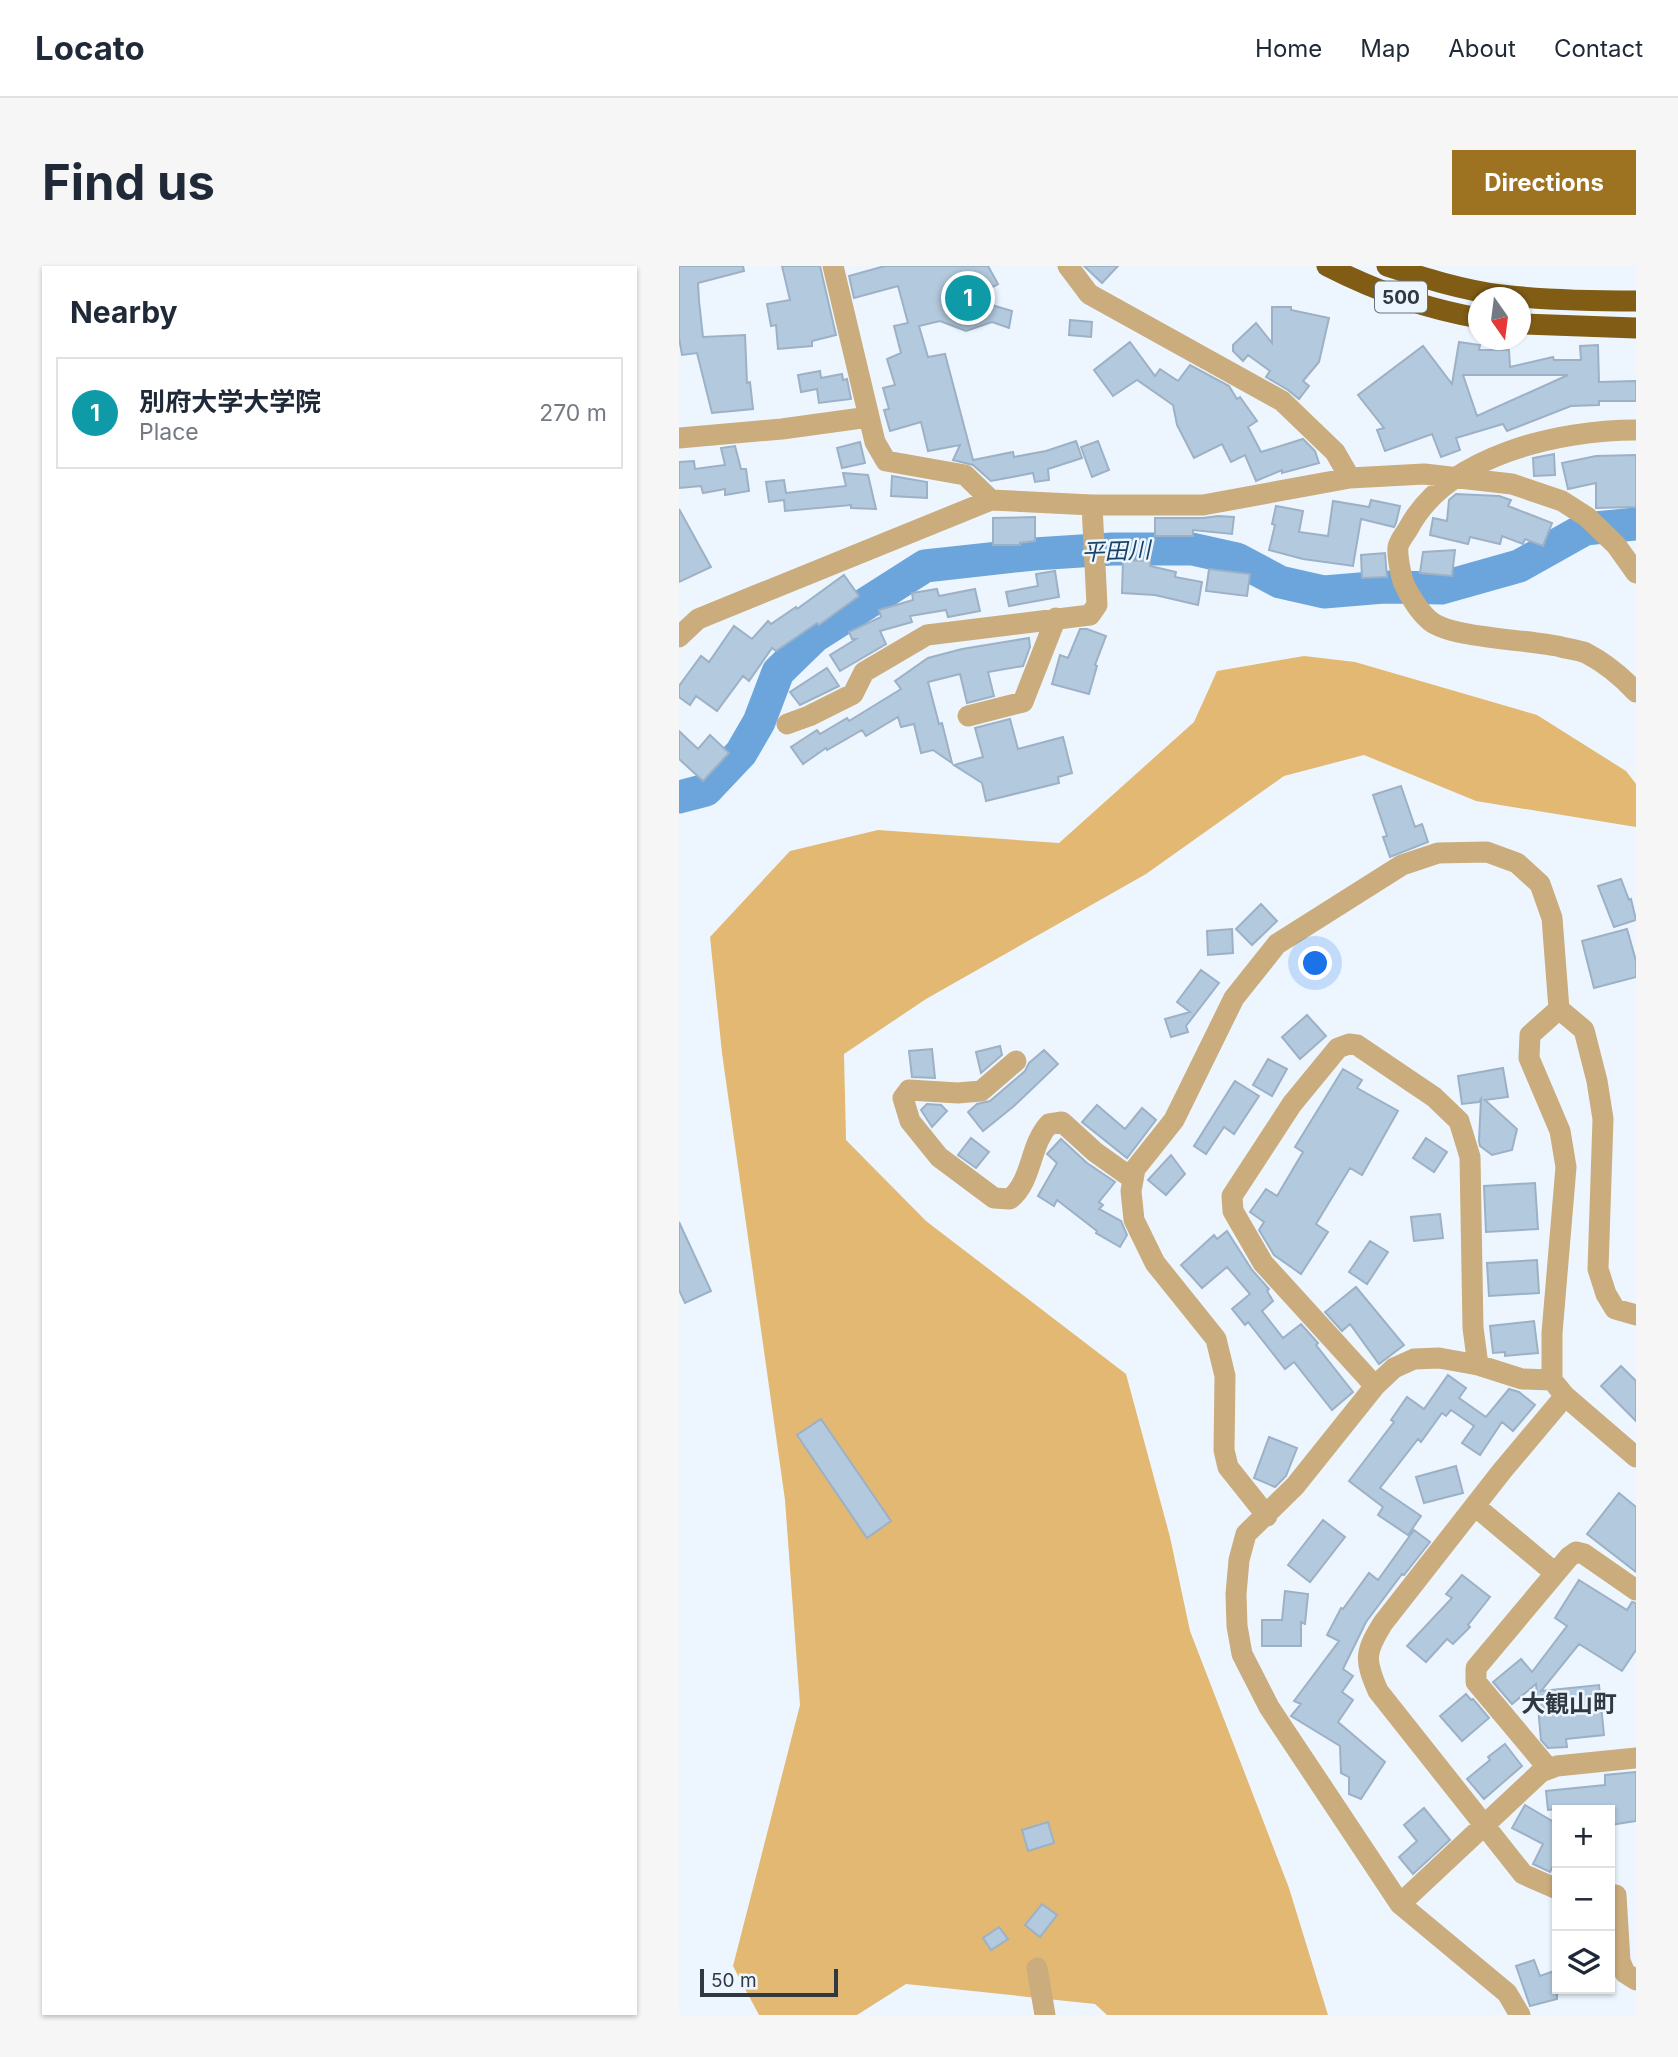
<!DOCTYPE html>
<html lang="en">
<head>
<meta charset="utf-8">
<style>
	body { margin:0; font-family:Inter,"Noto Sans JP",sans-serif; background:#f6f6f7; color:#1f2937 }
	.controls { position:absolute; right:21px; bottom:21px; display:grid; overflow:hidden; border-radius:0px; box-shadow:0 2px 5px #0004 }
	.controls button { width:63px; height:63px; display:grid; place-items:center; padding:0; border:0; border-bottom:2px solid #e0e1e3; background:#fff; color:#1f2937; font:35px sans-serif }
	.compass { position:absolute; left:789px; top:21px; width:63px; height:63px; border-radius:50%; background:#fff; box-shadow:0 2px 5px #0004; rotate:166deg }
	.scale { position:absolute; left:21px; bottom:18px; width:138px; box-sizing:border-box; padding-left:7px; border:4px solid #303941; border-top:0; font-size:19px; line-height:24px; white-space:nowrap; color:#303941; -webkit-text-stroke:5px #edf6ff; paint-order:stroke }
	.you { position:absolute; left:637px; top:698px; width:24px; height:24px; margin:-18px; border:5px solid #fff; border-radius:50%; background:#1a73e8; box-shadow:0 0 0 10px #1a73e833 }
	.badge { display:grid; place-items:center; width:46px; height:46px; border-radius:50%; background:#9d7221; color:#fff; font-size:23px; font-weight:700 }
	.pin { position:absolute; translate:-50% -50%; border:4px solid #fff; box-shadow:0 2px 7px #0006 }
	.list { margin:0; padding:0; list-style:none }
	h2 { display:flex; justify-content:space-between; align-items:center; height:91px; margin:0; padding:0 28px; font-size:30px }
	h2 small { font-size:23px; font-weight:400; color:#747a83 }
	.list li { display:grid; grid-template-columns:46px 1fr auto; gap:21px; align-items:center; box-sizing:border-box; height:112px; margin:0 14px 14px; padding:0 14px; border:2px solid #e0e1e3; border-radius:0px }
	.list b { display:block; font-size:26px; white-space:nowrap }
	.list p { margin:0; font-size:23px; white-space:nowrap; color:#747a83 }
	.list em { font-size:23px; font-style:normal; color:#747a83 }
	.icon { flex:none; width:38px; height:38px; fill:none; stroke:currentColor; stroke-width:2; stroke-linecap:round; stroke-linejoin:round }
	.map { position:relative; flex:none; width:957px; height:1749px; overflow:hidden; border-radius:0px }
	header { display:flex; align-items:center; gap:42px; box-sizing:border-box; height:98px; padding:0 35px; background:#fff; border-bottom:2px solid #e0e1e3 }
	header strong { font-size:33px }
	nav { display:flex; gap:38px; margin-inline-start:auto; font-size:24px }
	.intro { display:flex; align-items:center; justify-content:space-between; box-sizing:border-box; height:168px; padding:0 42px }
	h1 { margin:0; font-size:49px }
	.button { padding:18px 32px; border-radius:0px; background:#9d7221; color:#fff; font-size:24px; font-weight:700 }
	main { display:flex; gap:42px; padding:0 42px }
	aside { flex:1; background:#fff; border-radius:0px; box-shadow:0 2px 5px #0004 }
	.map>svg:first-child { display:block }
	.forest { fill:#e2b873 }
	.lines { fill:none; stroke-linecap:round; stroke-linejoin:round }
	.river { stroke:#6ca5db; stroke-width:33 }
	.building { fill:#b3c9de; stroke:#9cb1c6; stroke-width:2; fill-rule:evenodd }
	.minor { stroke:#caac7d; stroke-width:21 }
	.highway { stroke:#815c15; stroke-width:21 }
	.labels { text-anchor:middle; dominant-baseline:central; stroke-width:5; stroke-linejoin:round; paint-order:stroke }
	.shield { fill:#edf6ff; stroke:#69727a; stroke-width:2 }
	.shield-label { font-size:19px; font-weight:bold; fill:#303941 }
	.water-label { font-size:23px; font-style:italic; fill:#194266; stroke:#edf6ff }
	.quarter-label { font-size:24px; font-weight:bold; fill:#303941; stroke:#edf6ff }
</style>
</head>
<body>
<header>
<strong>Locato</strong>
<nav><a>Home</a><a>Map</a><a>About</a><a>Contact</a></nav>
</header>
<div class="intro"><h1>Find us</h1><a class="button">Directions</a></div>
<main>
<aside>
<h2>Nearby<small></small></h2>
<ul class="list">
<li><span class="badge" style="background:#0f9aa8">1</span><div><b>別府大学大学院</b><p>Place</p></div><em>270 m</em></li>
</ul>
</aside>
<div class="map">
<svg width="957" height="1749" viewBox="0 0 957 1749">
	<rect width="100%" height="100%" fill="#edf6ff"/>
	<path class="forest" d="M 625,390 L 676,396 L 858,449 L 947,505 L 957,518 L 957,561 L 797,535 L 685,489 L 605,510 L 467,608 L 247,733 L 165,788 L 167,874 L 247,955 L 447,1108 L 491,1271 L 511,1365 L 610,1622 L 649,1749 L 428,1749 L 416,1738 L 227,1718 L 178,1749 L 80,1749 L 54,1700 L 121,1439 L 106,1234 L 43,787 L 31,671 L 111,585 L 199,564 L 380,577 L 515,456 L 538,405 Z"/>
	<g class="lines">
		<path class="river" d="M 0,531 L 27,524 L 62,487 L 80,456 L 99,406 L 136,370 L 246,300 L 355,288 L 433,283 L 513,283 L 558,293 L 601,316 L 645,326 L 705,321 L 762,322 L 840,300 L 906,263 L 957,258"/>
	</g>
	<path class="building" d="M 0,0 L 64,0 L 65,5 L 19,17 L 20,35 L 24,71 L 66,69 L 68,117 L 71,116 L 74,143 L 33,147 L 18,87 L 3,89 L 0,72 Z
		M 103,0 L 141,0 L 157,69 L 133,75 L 133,80 L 99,83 L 97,59 L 92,60 L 88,38 L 111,34 Z
		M 206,0 L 309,0 L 319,18 L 292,33 L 333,45 L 330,62 L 313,56 L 287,65 L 261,55 L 240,60 L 249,91 L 266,88 L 294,194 L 334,186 L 335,191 L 367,185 L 397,175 L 403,192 L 369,203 L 370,214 L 356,216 L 354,207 L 312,215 L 294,199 L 274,194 L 281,179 L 249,185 L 242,156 L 211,165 L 205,144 L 210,143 L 204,122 L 216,119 L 208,93 L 222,87 L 215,60 L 229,57 L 219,20 L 175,32 L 170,10 Z
		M 405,0 L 439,0 L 423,17 Z
		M 593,41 L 612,41 L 612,44 L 650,52 L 640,96 L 624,115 L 630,120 L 620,133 L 609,124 L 587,111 L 591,105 L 569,89 L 564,95 L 554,85 L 554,79 L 577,57 L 593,77 Z
		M 391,54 L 413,56 L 412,71 L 390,69 Z
		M 451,76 L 476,110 L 481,103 L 499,115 L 511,99 L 550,120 L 558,133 L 561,131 L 578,155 L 569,161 L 582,186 L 624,173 L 636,185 L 640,197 L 603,207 L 603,204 L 577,215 L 566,189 L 552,196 L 543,178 L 515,192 L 498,159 L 494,139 L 458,114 L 434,130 L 415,104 Z
		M 780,76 L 801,79 L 800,84 L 830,84 L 831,101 L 874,91 L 875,94 L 902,94 L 901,80 L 919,79 L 920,116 L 957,115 L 957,135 L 920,135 L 920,139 L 892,140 L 828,165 L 824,158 L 777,172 L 781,184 L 762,191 L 753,168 L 706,185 L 698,164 L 705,162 L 679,129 L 744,80 L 773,118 ZM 784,109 L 889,109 L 798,150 Z
		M 141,105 L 142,112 L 163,108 L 164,114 L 168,113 L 172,133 L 140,137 L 138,123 L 122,126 L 119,109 Z
		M 419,175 L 430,204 L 413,211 L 402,181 Z
		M 181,176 L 186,197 L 163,202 L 158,182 Z
		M 56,180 L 62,203 L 67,203 L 70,225 L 46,229 L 46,223 L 24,227 L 22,220 L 0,222 L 0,196 L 15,195 L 16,203 L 46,199 L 42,182 Z
		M 875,188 L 876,209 L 855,210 L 854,192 Z
		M 957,189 L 957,241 L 917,242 L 917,217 L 889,223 L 883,197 L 917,190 Z
		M 164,207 L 189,209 L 197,243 L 172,242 L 172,239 L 106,245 L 105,234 L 90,236 L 87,216 L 105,214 L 107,227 L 167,220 Z
		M 213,210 L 248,216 L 248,232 L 212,230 Z
		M 777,228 L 820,230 L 832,234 L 829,240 L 873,257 L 864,280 L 846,273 L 844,278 L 823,270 L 821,278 L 791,271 L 789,278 L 751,269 L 754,252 L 768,255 L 770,234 Z
		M 692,234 L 721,240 L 717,257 L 715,261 L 682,253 L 674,300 L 624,293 L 590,284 L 596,259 L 593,258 L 597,240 L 624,245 L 620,266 L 649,270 L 654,235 L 690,241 Z
		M 0,243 L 32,301 L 0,316 Z
		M 539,250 L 555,251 L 553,268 L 514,264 L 514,270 L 476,270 L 476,252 L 524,252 Z
		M 356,251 L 356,275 L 341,277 L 341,279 L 314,279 L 314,252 Z
		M 776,284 L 773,310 L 741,307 L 744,286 Z
		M 706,287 L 708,311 L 683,312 L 682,289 Z
		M 444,294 L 471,295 L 471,300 L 497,306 L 496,311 L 523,316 L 519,339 L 476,329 L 443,327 Z
		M 530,303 L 571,308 L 568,330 L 527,325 Z
		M 376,305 L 380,331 L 330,340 L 327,326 L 359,320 L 357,308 Z
		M 165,309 L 180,330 L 140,359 L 138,357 L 97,385 L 93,382 L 70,415 L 64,410 L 38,445 L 17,430 L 11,439 L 0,431 L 0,420 L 22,390 L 30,396 L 55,360 L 73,373 L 89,355 L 92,358 L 117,341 L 118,343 Z
		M 258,323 L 260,330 L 296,323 L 301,345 L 269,351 L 267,344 L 231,350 L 233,356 L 201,365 L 207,378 L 161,405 L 151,389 L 177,373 L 173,373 L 170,366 L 202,351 L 200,344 L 234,334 L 233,327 Z
		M 401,363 L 408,363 L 427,370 L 416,399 L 418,400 L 410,428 L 373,418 L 381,389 L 389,392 Z
		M 350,372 L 351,381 L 344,400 L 309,406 L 315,430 L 288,437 L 281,408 L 249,416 L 260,458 L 263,457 L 273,497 L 254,484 L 242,487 L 235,458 L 222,461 L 219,451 L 187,470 L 183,464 L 148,484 L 147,482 L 124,498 L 112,481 L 138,464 L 141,468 L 168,452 L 170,455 L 222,423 L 216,415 L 249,392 L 283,383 Z
		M 148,402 L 160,420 L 121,439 L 111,426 Z
		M 331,453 L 339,483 L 384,471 L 393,507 L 379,511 L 380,517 L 307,535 L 303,517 L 275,499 L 304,491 L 296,462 Z
		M 0,465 L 19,483 L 31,469 L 50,487 L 24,515 L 0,493 Z
		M 722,520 L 736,561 L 743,558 L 749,576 L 711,591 L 704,571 L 708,570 L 694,529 Z
		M 942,613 L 950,634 L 952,633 L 957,654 L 935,661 L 919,620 Z
		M 582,638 L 598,655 L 573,679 L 557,663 Z
		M 553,663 L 554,687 L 529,689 L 528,665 Z
		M 948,663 L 957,695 L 957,711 L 915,722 L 903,675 Z
		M 522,704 L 540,717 L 507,760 L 509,766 L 492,771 L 486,753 L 511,746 L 498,736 Z
		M 628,749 L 647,770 L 621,793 L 603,771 Z
		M 321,780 L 323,789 L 302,807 L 297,786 Z
		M 253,783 L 256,812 L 233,811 L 230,785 Z
		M 365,784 L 379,798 L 335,840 L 304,865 L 289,846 L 298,838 L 311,835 L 346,805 L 350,797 Z
		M 589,793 L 608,803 L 593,830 L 574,819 Z
		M 824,802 L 829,831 L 806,834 L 838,863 L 833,884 L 813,889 L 801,880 L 800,875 L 802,833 L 800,836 L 783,838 L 779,810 Z
		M 664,803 L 683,814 L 678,822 L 719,845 L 683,909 L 671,902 L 637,958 L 649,966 L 622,1008 L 595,989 L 580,964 L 585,956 L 571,946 L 587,923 L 598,930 L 624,886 L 616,881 Z
		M 556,815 L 580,830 L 555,868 L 545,861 L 527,888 L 515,880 Z
		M 248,838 L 262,839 L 268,845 L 253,861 L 242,844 Z
		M 418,839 L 446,863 L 463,842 L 477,854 L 448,892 L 403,856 Z
		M 292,872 L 310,886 L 297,902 L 279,889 Z
		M 747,872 L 768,886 L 755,906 L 734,892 Z
		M 382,873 L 408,897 L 436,916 L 420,936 L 424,939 L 420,943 L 442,955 L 448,969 L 441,981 L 417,967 L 418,965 L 378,934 L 375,940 L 359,930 L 378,897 L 368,888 Z
		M 492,889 L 506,908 L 487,929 L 469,914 Z
		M 856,917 L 859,963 L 807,966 L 805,920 Z
		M 761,948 L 764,972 L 735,975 L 732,951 Z
		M 0,956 L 32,1025 L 6,1037 L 0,1024 Z
		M 548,965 L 573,1004 L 590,1023 L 588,1025 L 594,1035 L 583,1045 L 604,1072 L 622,1058 L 639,1077 L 637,1079 L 674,1126 L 653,1144 L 615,1096 L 606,1103 L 569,1056 L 566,1059 L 553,1043 L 571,1028 L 548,1001 L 523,1022 L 502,999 L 535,969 L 538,973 Z
		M 691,975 L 709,986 L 688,1018 L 670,1006 Z
		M 858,994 L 860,1027 L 810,1030 L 808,997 Z
		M 677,1021 L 725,1079 L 700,1098 L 671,1058 L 663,1065 L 646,1046 Z
		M 855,1055 L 859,1087 L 826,1090 L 826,1086 L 814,1087 L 811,1060 Z
		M 942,1100 L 957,1115 L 957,1155 L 922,1120 Z
		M 769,1109 L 787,1122 L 780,1132 L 807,1151 L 830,1123 L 840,1126 L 856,1139 L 834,1165 L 823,1156 L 801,1189 L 783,1177 L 795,1160 L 772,1144 L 767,1150 L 763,1147 L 742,1176 L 739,1173 L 701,1222 L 742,1250 L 729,1269 L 699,1249 L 704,1241 L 670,1215 L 715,1156 L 712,1154 L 728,1131 L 745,1143 Z
		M 142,1153 L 212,1255 L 188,1272 L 118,1169 Z
		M 590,1171 L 618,1182 L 607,1210 L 596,1221 L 575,1212 Z
		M 777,1200 L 784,1227 L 745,1237 L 737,1211 Z
		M 940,1227 L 957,1241 L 957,1306 L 908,1268 Z
		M 644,1254 L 666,1271 L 631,1316 L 609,1299 Z
		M 735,1264 L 751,1276 L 725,1309 L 723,1308 L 687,1356 L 664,1403 L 674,1410 L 663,1426 L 674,1434 L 659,1456 L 706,1496 L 682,1533 L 670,1528 L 670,1511 L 662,1507 L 661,1480 L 612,1450 L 622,1438 L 615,1435 L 660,1375 L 648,1369 L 662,1342 L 664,1343 L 690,1307 L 699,1314 Z
		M 783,1309 L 811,1331 L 789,1359 L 791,1361 L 774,1378 L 768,1373 L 747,1396 L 728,1380 L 773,1332 L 767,1328 Z
		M 900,1314 L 948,1344 L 953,1336 L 957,1337 L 957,1384 L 943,1405 L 900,1378 L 862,1425 L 920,1419 L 925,1469 L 887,1473 L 888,1481 L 869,1482 L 862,1474 L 857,1418 L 833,1438 L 814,1416 L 842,1393 L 853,1406 L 888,1360 L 876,1352 Z
		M 606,1325 L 629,1328 L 626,1358 L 622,1356 L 622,1380 L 583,1380 L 583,1354 L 603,1354 Z
		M 787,1428 L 792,1434 L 794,1433 L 810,1452 L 783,1475 L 761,1450 Z
		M 826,1478 L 843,1500 L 805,1533 L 788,1513 L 811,1494 L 809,1491 Z
		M 957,1506 L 957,1555 L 931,1559 L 931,1544 L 908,1544 L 907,1540 L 869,1544 L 867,1525 L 926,1519 L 926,1509 Z
		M 846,1539 L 875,1556 L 878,1549 L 878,1592 L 871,1606 L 854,1598 L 864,1578 L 833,1562 Z
		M 745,1542 L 771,1574 L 734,1608 L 720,1591 L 738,1575 L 725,1559 Z
		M 369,1556 L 375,1577 L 349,1585 L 343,1564 Z
		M 363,1638 L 378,1649 L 361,1671 L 346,1659 Z
		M 320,1661 L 329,1673 L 312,1684 L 304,1672 Z
		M 855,1694 L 861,1710 L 878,1704 L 878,1733 L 851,1740 L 837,1700 Z"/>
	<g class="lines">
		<path class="minor" d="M 154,0 L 196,176 L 207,195 L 286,209 L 312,234
			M 389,0 L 410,28 L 603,135 L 656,186 L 671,212
			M 957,164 C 880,164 768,189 729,263 C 726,268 720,275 719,281 C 718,290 722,310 725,318 C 730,329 740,345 749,353 C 768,373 851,373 882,381 C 890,383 900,384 907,387 C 926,397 943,411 957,426
			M 0,172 L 103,163 L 190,151
			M 0,371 L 19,353 L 312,234 L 413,239 L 524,239 L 671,212 L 745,208 L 833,218 L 883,235 L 908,251 L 937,279 L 957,307
			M 289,450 L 344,436 L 377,352
			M 108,458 L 130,450 L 174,428 L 185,406 L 248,369 L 411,349 L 418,339 L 413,239
			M 337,795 L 302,825 L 279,827 L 230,824 L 224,832 L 231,855 L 260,891 L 315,932 L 331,933 C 354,914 350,880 370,858 L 383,856 L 416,886 L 454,913
			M 957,1049 L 936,1043 L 927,1028 L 919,1003 L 924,853 L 918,815 L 905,764 L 880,743 L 851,769 L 850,792 L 881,865 L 887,901 L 873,1067 L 873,1114 L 886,1130 L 957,1191
			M 696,1120 L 584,997 L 554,945 L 553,930 L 613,838 L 659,782 L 670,778 L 678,779 L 755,831 L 780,855 L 791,891 L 794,1062 L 799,1099
			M 796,1240 L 876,1307
			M 588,1250 L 549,1201 L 545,1184 L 546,1110 L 537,1073 L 476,997 L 455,954 L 452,925 L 456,903 L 495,854 L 555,732 L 598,678 L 723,599 L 759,587 L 808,586 L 838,597 L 861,618 L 873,652 L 880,743
			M 869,1502 L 797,1416 L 797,1402 L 890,1291 L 897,1286 L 905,1288 L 957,1324
			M 878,1623 L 844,1608 L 699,1425 C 685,1393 686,1386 704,1357 L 823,1205 L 886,1130
			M 937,1629 L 941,1695 L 946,1707 L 957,1714
			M 721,1638 L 862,1506 L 878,1500 L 957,1492
			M 358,1702 L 366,1749
			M 841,1749 L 828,1727 L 721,1638 L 590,1441 L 563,1388 L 558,1360 L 557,1328 L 560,1294 L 567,1268 L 616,1220 L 696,1120 L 715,1102 L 735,1093 L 760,1092 L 799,1099 L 843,1113 L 873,1114"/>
		<path class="highway" d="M 648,0 C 695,24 747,43 800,52
			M 708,0 C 745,12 783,24 822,29 C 867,34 912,35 957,35
			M 842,58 L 957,62"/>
	</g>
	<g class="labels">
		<rect class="shield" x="696" y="15.5" width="52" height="31" rx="5"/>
		<g class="shield-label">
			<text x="722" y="31">500</text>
		</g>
		<g class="water-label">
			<text transform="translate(437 285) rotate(-2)">平田川</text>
		</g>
		<g class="quarter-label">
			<text x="890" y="1437">大観山町</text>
		</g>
	</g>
</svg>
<div class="controls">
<button>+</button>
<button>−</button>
<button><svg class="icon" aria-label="layers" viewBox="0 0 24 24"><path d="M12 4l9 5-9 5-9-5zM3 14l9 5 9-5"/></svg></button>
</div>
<svg class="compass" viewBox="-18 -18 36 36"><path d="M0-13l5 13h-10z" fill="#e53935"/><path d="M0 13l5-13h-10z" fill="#747a83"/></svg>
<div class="scale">50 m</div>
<div class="you"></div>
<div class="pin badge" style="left:289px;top:32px;background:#0f9aa8">1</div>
</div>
</main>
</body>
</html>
